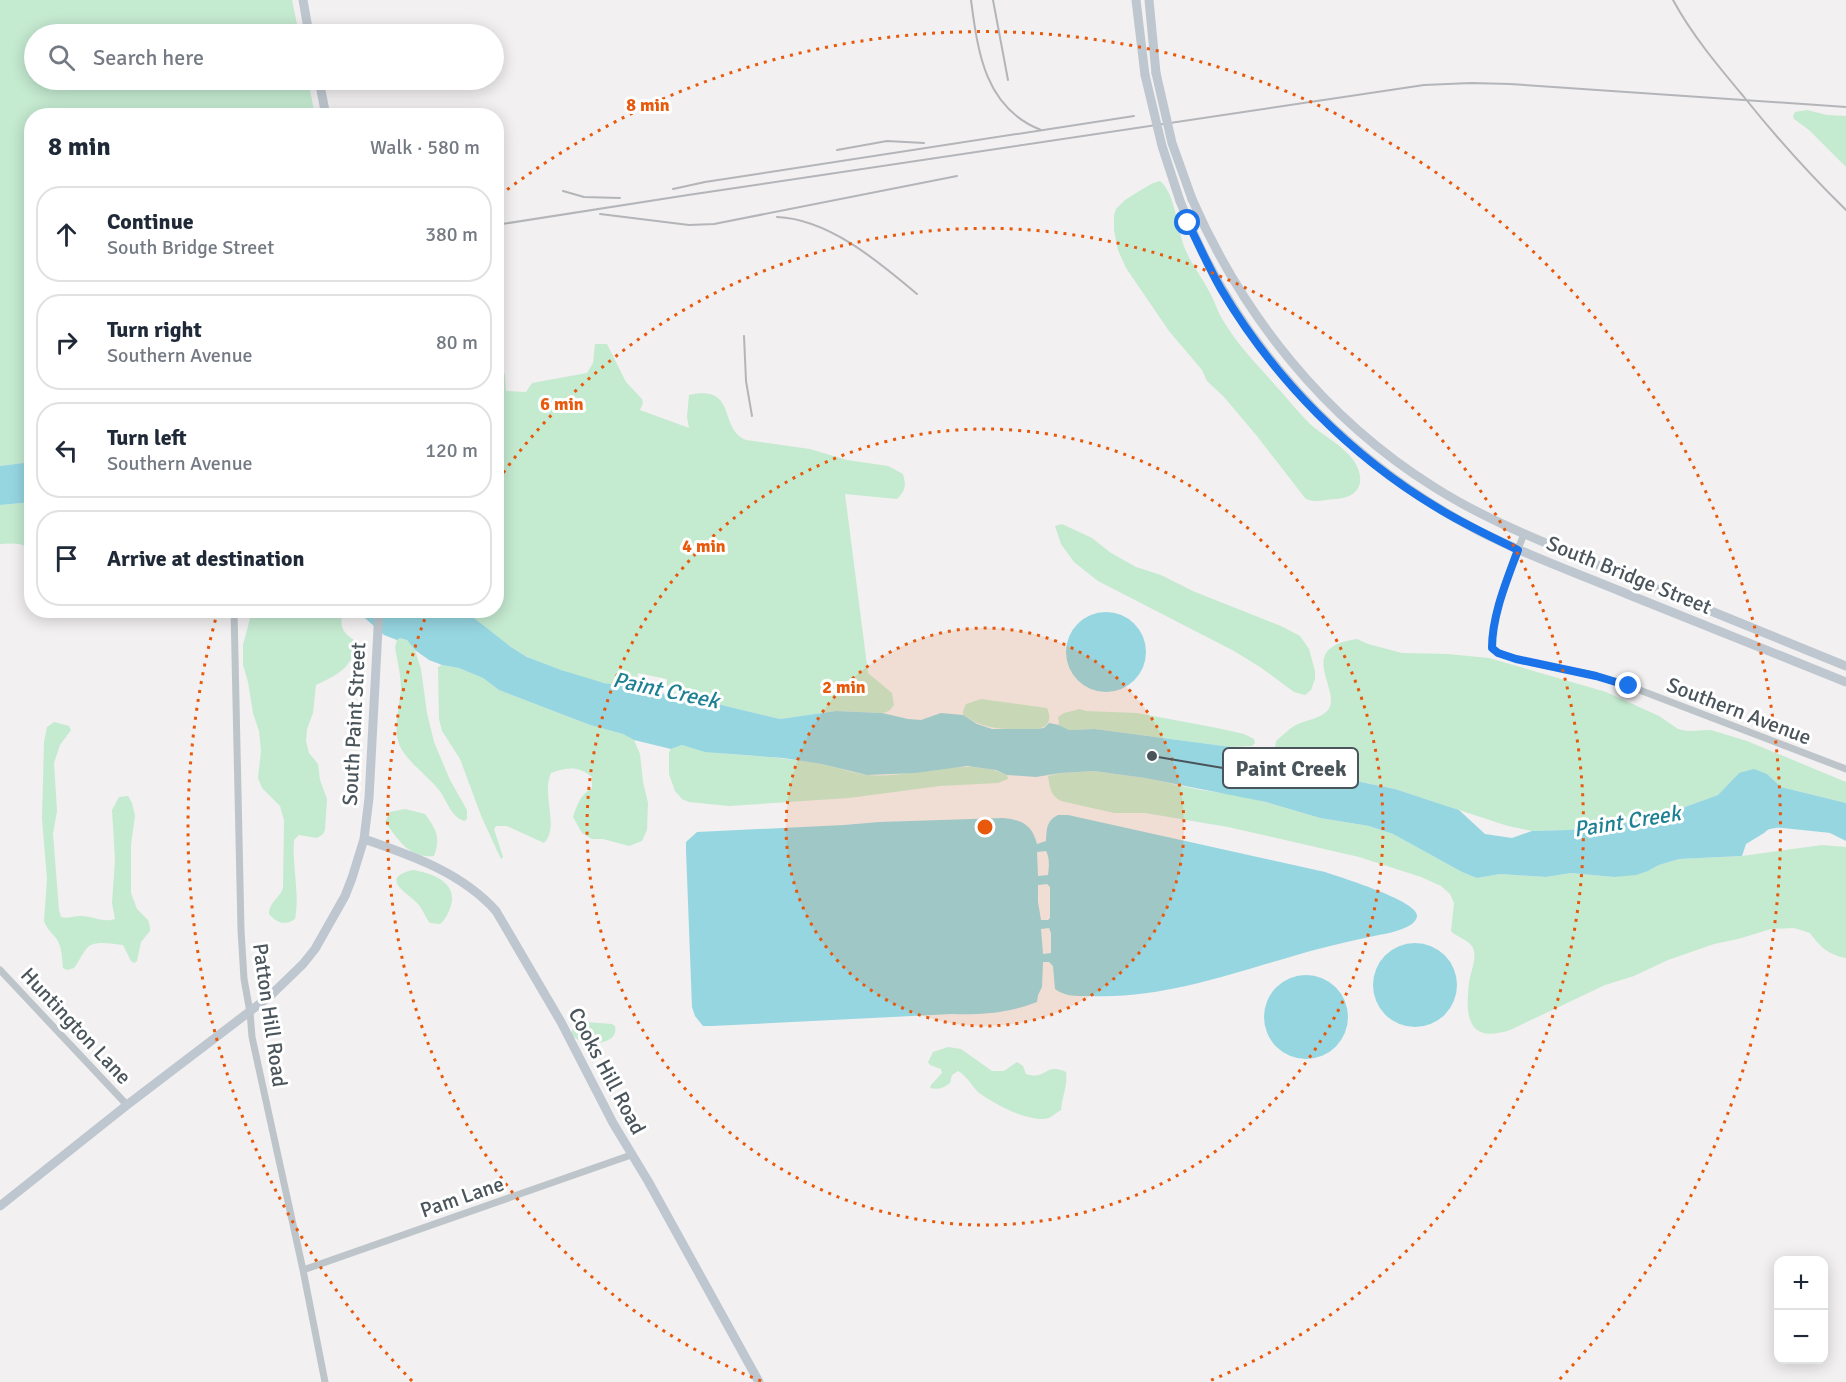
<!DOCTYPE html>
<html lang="en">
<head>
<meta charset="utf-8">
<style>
	body { margin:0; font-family:Signika,sans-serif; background:#f2f2f3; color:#1f2937 }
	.controls { position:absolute; right:18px; bottom:18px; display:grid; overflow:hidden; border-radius:12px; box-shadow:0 3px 15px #0003 }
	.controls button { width:54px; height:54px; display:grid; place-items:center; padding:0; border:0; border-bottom:2px solid #e0e1e3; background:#fff; color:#1f2937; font:30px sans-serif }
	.stop { position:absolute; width:18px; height:18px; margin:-14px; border:4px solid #1a73e8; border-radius:50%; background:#fff }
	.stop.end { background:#1a73e8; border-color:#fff; box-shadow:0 2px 6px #0008 }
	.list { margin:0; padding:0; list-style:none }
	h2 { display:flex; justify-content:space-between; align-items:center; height:78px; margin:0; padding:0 24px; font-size:26px }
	h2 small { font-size:20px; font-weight:400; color:#747a83 }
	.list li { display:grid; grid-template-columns:39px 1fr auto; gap:18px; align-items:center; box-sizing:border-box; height:96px; margin:0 12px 12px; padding:0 12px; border:2px solid #e0e1e3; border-radius:24px }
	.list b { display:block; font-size:22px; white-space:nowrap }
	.list p { margin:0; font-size:20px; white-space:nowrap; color:#747a83 }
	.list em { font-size:20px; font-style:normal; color:#747a83 }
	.icon { flex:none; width:33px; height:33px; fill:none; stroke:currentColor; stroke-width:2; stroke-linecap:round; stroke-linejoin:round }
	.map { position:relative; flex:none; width:1846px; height:1382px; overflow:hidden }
	.search { position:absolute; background:#fff; box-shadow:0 3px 15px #0003; left:24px; top:24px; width:480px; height:66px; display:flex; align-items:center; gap:15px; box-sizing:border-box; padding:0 21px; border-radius:33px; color:#747a83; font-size:22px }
	.panel { position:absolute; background:#fff; box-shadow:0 3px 15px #0003; left:24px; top:108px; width:480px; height:510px; border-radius:24px }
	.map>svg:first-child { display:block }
	.green { fill:#c4ead0 }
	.water { fill:#96d6e1; fill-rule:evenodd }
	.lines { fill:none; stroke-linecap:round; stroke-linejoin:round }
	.river { stroke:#96d6e1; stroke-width:15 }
	.street { stroke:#bdc5cb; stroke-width:7 }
	.secondary { stroke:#bec7cf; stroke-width:9 }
	.rail { stroke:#b3b5b9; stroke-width:2 }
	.secondary-bridge { stroke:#bec7cf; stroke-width:9 }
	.route { stroke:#1a73e8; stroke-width:8 }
	.ring { fill:none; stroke:#e8590c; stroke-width:3; stroke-dasharray:3 6 }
	.labels { text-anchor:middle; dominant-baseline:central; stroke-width:6; stroke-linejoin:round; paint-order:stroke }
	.street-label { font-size:21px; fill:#4a545b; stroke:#fff }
	.water-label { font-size:22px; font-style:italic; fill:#1d8193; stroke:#fff }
	.centre { fill:#e8590c; stroke:#fff; stroke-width:3 }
	.ring-label { font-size:18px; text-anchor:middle; font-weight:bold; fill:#e8590c; stroke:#fff; stroke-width:6; stroke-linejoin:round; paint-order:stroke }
	.leader { fill:none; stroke:#4a545b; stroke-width:2 }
	.callout-dot { fill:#4a545b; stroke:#fff; stroke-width:2 }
	.callout { fill:#fff; stroke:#4a545b; stroke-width:2 }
	.callout-label { font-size:22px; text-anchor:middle; font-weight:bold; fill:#4a545b }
</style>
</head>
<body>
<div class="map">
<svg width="1846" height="1382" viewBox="0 0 1846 1382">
	<rect width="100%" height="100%" fill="#f2f0f0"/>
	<path class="green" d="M 0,0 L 292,0 L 299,34 L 34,34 L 34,80 L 308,80 L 315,115 L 32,116 L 31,462 L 0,466 Z
		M 1807,110 L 1827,115 L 1846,116 L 1846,167 L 1809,130 L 1794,119 L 1793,116 L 1795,112 Z
		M 1160,181 C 1174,192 1177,224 1182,240 C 1187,259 1201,275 1210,293 C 1215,302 1218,313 1224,322 C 1239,347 1257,364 1275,385 C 1287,398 1297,411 1309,423 C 1323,436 1343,445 1354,461 C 1367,481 1359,498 1336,499 C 1326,499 1313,504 1305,498 L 1257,436 L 1224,397 L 1207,381 L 1202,370 L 1169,331 L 1126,268 L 1118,250 L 1114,230 L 1114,215 L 1116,209 L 1125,200 L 1141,190 L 1153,183 Z
		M 497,322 L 498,332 L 498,355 L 505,375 L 506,391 L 526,392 L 532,383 L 587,373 L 593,363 L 595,344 L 607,344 L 626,382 L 642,399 L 643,403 L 640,410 L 689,428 L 687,417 L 689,395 C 738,384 718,429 746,440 L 810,449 L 847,460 L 888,466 L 903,474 C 906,485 906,490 897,499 L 845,494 L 868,673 L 892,693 L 894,705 L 889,711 L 883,713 L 836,711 L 780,719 L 701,700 L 678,698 L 671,695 L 667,688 L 667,679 L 638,673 L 637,679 C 634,683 632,685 626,686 C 607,687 542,665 524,655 C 503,643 484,626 465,611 L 496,610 Z
		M 31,501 L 31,549 C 24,543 10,543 0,544 L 0,505 L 22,503 Z
		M 1062,524 L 1092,538 L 1111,553 L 1136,567 L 1161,575 L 1195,592 L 1281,626 L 1300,636 L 1309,649 L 1315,671 L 1315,679 L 1311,690 L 1305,695 L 1294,692 L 1260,667 L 1234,651 L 1098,581 L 1074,562 L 1061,544 L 1055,526 Z
		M 252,611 L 342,611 C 341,627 340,630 354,640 C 356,667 337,675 316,685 L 313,713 L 307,729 L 306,741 L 309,753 L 318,764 L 320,780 L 327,799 L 325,830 L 323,834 L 317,838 L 299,835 L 294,840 C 292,868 300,892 295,919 C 285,926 277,923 269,914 C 269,902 280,898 283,888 L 284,820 L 280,806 L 262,788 L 258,778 L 261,751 L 259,731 L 253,713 L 248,682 L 243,665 L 243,645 Z
		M 400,638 L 407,640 L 415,650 L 421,669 L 427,713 L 434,742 L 450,780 L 467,810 L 467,818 L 465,821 C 451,818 447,800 439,790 C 428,776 405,760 399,744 C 393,727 400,706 401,688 C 401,675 397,660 395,647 L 397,640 Z
		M 1357,639 L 1368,644 L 1402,653 L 1447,654 L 1489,658 L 1606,692 L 1659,716 L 1678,729 L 1687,731 L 1711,730 L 1747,741 L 1846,782 L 1846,803 L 1781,787 L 1767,774 L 1739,773 L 1718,795 L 1660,816 L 1633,822 L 1568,830 L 1532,831 L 1508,826 L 1395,789 L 1346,779 L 1299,772 L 1280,764 L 1274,756 L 1276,741 C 1282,736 1288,730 1294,726 C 1304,720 1321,719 1328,710 C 1343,690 1293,648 1357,639 Z
		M 442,665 L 459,668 L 483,678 L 499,690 L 590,725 L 623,734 L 634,740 L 640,754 L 643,782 L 648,803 L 647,830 L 642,841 L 629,846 L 603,839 L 592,839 L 582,833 L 573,817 C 577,805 580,795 592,788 L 592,777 C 578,766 568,767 551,773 C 541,795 560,827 544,843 L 507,826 L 496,826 L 494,829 L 503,857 L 501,859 L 482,818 L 460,759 L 442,731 L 439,719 L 438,667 Z
		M 981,699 L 1047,708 C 1052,719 1049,727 1037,729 C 1008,729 988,732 963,715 L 963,711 L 966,704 Z
		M 1080,709 L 1086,711 L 1137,713 L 1217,728 L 1244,734 L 1254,739 L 1255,743 L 1252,746 L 1231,747 L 1095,729 L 1069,730 L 1059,725 L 1058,717 L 1064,713 Z
		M 54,722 L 69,726 L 71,730 L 60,745 L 54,763 L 57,811 L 53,834 L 59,910 L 61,917 C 68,919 74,916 81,916 C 93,916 102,923 115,919 L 112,903 L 115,860 L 112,810 L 119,797 L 128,796 L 132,803 L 135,816 L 131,845 L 131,893 L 137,909 L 148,920 L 150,927 L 150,931 L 141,942 L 137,961 L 134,963 L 131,961 L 123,945 C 113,944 95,940 88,947 C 82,953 79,962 74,968 L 67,970 L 63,968 C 62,958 62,946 56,938 C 51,932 47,929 44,921 L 47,879 L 42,819 L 44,742 L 47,727 Z
		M 682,745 C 716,756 751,754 786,759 C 798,760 810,762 822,764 C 837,767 852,773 867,775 C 912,779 966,755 1007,775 L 1008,779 L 998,783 L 940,786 L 849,798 L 729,806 L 689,802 L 682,799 L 675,791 L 669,774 L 669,752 L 671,749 Z
		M 1094,771 L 1145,778 L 1201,790 L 1235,795 L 1266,802 L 1320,818 L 1369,826 L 1393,834 L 1462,872 L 1477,878 L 1500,874 L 1546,877 L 1571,873 L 1614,877 L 1648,871 L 1659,865 L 1679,859 L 1742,856 L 1822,845 L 1846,847 L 1846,958 C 1829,955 1820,947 1810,933 L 1794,928 L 1771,929 L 1738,939 L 1714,944 L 1668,960 L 1634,976 L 1605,985 L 1510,1030 C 1468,1044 1465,1017 1469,983 C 1470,974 1476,961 1474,951 C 1472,940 1457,938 1451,931 L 1454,903 L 1450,894 L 1441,886 L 1421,877 L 1359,857 L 1228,827 L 1145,813 L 1114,813 L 1061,801 C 1050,795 1050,788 1048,776 L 1060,773 Z
		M 405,809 L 425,814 C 436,829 441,837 434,856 C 409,859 398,839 385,822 L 390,812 Z
		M 413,870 C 432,873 460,883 450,908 C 448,914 445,920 440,924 L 430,923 C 425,917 423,909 417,903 C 406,892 379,878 413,870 Z
		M 586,1022 L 612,1024 L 615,1026 C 620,1047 579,1047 571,1034 C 572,1026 579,1025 586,1022 Z
		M 948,1047 L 961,1049 L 992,1071 L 1004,1071 L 1017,1062 L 1023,1066 L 1026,1074 C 1046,1081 1045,1062 1066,1072 C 1068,1085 1062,1097 1061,1110 C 1057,1112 1053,1116 1049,1118 C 1031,1124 992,1103 978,1092 C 971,1085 967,1076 958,1071 L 952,1075 L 950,1083 C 943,1088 939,1090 930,1088 L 931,1085 L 942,1073 L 941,1069 L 930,1065 L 928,1062 L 933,1052 Z"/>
	<path class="water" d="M 31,462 L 31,501 L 22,503 L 0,505 L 0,466 Z
		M 357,611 L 465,611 L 511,647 L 527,657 L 561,670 L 604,683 L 625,686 L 632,685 L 647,691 L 701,700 L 780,719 L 836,711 L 882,713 L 908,719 L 921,720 L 941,713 L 963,715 L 977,724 L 992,729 L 1037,729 L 1044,728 L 1049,723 L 1059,725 L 1069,730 L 1095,729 L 1231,747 L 1277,762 L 1299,772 L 1346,779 L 1395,789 L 1459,810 L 1485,834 L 1512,838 L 1532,831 L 1568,830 L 1633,822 L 1660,816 L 1718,795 L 1739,773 L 1754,769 L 1767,774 L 1781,787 L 1846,803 L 1846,841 L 1828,832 L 1809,820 L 1782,818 L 1764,833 L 1746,844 L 1742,856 L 1679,859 L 1659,865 L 1648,871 L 1636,875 L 1614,877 L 1571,873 L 1546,877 L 1500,874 L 1477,878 L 1462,872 L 1393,834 L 1369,826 L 1320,818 L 1266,802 L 1145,778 L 1094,771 L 1060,773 L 1036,777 L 1007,775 L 996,770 L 967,766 L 915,773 L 867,775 L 822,764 L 783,758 L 705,752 L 682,745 L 671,749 L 634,740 L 623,734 L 590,725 L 499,690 L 483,678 L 459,668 L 442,665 L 429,660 L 415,650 L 407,640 L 400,638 L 397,640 L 384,635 Z
		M1066 652a40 40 0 1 1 80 0a40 40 0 1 1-80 0Z
		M 1058,815 L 1068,815 L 1325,872 C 1339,877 1419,901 1417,916 C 1417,919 1414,922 1412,924 C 1400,932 1383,934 1369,937 C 1342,943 1316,949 1290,957 C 1224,976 1159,999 1090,996 C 1077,996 1066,997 1055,989 L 1053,966 L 1049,962 L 1043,962 L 1042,987 L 1038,995 L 1037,1002 C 1009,1013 981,1015 952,1014 L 712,1026 L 703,1026 L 695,1016 L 692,1007 L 686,850 L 686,842 L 697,832 L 844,825 L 879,822 L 1003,818 C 1023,820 1032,825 1037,844 L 1046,841 C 1047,829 1046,821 1058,815 ZM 1046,851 C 1050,858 1049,868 1048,875 L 1038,876 L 1037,852 ZM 1047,884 L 1050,887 L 1050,918 L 1048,920 L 1041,920 L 1038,902 L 1038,885 ZM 1049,928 L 1051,933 L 1051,953 L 1043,954 L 1041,929 Z
		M1373 985a42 42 0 1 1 84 0a42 42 0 1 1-84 0Z
		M1264 1017a42 42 0 1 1 84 0a42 42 0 1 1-84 0Z"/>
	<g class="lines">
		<path class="river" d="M 1762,823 L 1778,820 L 1846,827"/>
		<path class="street" d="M 1524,534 C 1511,567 1492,612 1492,648 C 1507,662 1570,669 1593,675 C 1605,678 1617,682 1629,686 L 1846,769
			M 234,610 L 241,930 L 244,979 L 250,1012 L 252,1037 L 303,1270 L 325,1382
			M 0,970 L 127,1105
			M 303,1270 L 631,1155"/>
		<path class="secondary" d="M 303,0 L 309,34
			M 1136,0 L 1145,75
			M 1149,0 L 1156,73
			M 319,80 L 326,116
			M 1192,199 C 1243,316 1325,419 1434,487 C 1484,519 1539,540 1593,563 C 1677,598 1762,631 1846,666
			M 1180,201 C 1235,344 1342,459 1477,530 C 1525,555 1577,573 1627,594 C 1700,624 1773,653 1846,682
			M 364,839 C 412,856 461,872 496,911 L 561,1022 L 613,1123 L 648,1181 L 759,1382
			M 0,1206 L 127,1105 L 270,996 L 303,964 L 315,949 L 345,896 L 352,878 L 364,839 L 369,798 L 379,610"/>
		<path class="rail" d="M 971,0 C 978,53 985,108 1041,130
			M 993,0 L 1008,80
			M 1673,0 C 1692,35 1718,66 1744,97 C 1776,137 1809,174 1846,210
			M 349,115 L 349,116
			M 837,150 L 887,141 L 924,143
			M 673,189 L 705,182 L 1134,116
			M 563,191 L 584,197 L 620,198
			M 600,214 L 689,225 L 714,224 L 957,176
			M 777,217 C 829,219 879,262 917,294
			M 496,225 L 688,195 L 1424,85 L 1471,83 L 1510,84 L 1846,107
			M 744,336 L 746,381 L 752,416"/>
		<path class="secondary-bridge" d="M 1156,73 L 1172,143 L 1192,199
			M 1145,75 L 1162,146 L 1180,201"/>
	</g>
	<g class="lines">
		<path class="route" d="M 1188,223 C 1199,245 1209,268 1221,289 C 1274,379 1351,457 1441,510 C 1466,525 1492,537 1518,550 C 1507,580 1492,615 1492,648 L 1498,653 L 1516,659 L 1596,676 L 1629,686"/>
	</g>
	<circle cx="985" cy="827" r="199" fill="#e8590c" fill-opacity=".12"/>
	<g class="ring">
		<circle cx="985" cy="827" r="199"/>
		<circle cx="985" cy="827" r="398"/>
		<path d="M761 1381A598 598 0 0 1 427 613M498 480A598 598 0 1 1 1209 1381"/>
		<path d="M412 1381A797 797 0 0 1 217 614M500 195A797 797 0 0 1 1558 1381"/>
	</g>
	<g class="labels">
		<g class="street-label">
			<text transform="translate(1629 575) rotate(22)">South Bridge Street</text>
			<text transform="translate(1739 711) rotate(21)">Southern Avenue</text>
			<text transform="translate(354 724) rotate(-87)">South Paint Street</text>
			<text transform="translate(270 1015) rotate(82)">Patton Hill Road</text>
			<text transform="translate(76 1026) rotate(47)">Huntington Lane</text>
			<text transform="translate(607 1071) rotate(62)">Cooks Hill Road</text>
			<text transform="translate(462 1197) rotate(-19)">Pam Lane</text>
		</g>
		<g class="water-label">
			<text transform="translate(666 690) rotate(12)">Paint Creek</text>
			<text transform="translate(1627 821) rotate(-9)">Paint Creek</text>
		</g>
	</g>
	<circle cx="985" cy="827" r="9" class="centre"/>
	<g class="ring-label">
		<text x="648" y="111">8 min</text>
		<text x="562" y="410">6 min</text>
		<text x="704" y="552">4 min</text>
		<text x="844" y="693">2 min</text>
	</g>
	<path class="leader" d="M1152 756L1223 768"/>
	<circle class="callout-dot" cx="1152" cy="756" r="6"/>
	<rect class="callout" x="1223" y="748" width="135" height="40" rx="6"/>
	<g class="callout-label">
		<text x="1291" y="776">Paint Creek</text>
	</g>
</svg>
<div class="controls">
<button>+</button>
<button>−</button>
</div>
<div class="stop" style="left:1188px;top:223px"></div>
<div class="stop end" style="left:1629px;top:686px"></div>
<div class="search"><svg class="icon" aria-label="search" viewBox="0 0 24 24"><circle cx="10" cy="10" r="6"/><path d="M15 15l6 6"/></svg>Search here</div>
<section class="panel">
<h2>8 min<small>Walk · 580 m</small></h2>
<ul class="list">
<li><svg class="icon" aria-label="ahead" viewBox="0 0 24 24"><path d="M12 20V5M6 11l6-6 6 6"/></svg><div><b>Continue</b><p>South Bridge Street</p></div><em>380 m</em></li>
<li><svg class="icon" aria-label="right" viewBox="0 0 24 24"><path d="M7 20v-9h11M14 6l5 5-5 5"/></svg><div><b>Turn right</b><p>Southern Avenue</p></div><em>80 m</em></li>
<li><svg class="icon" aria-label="left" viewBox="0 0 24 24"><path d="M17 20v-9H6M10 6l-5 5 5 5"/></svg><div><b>Turn left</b><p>Southern Avenue</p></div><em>120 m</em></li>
<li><svg class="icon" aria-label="arrive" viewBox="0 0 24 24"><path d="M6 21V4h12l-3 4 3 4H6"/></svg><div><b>Arrive at destination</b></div></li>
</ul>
</section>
</div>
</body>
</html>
